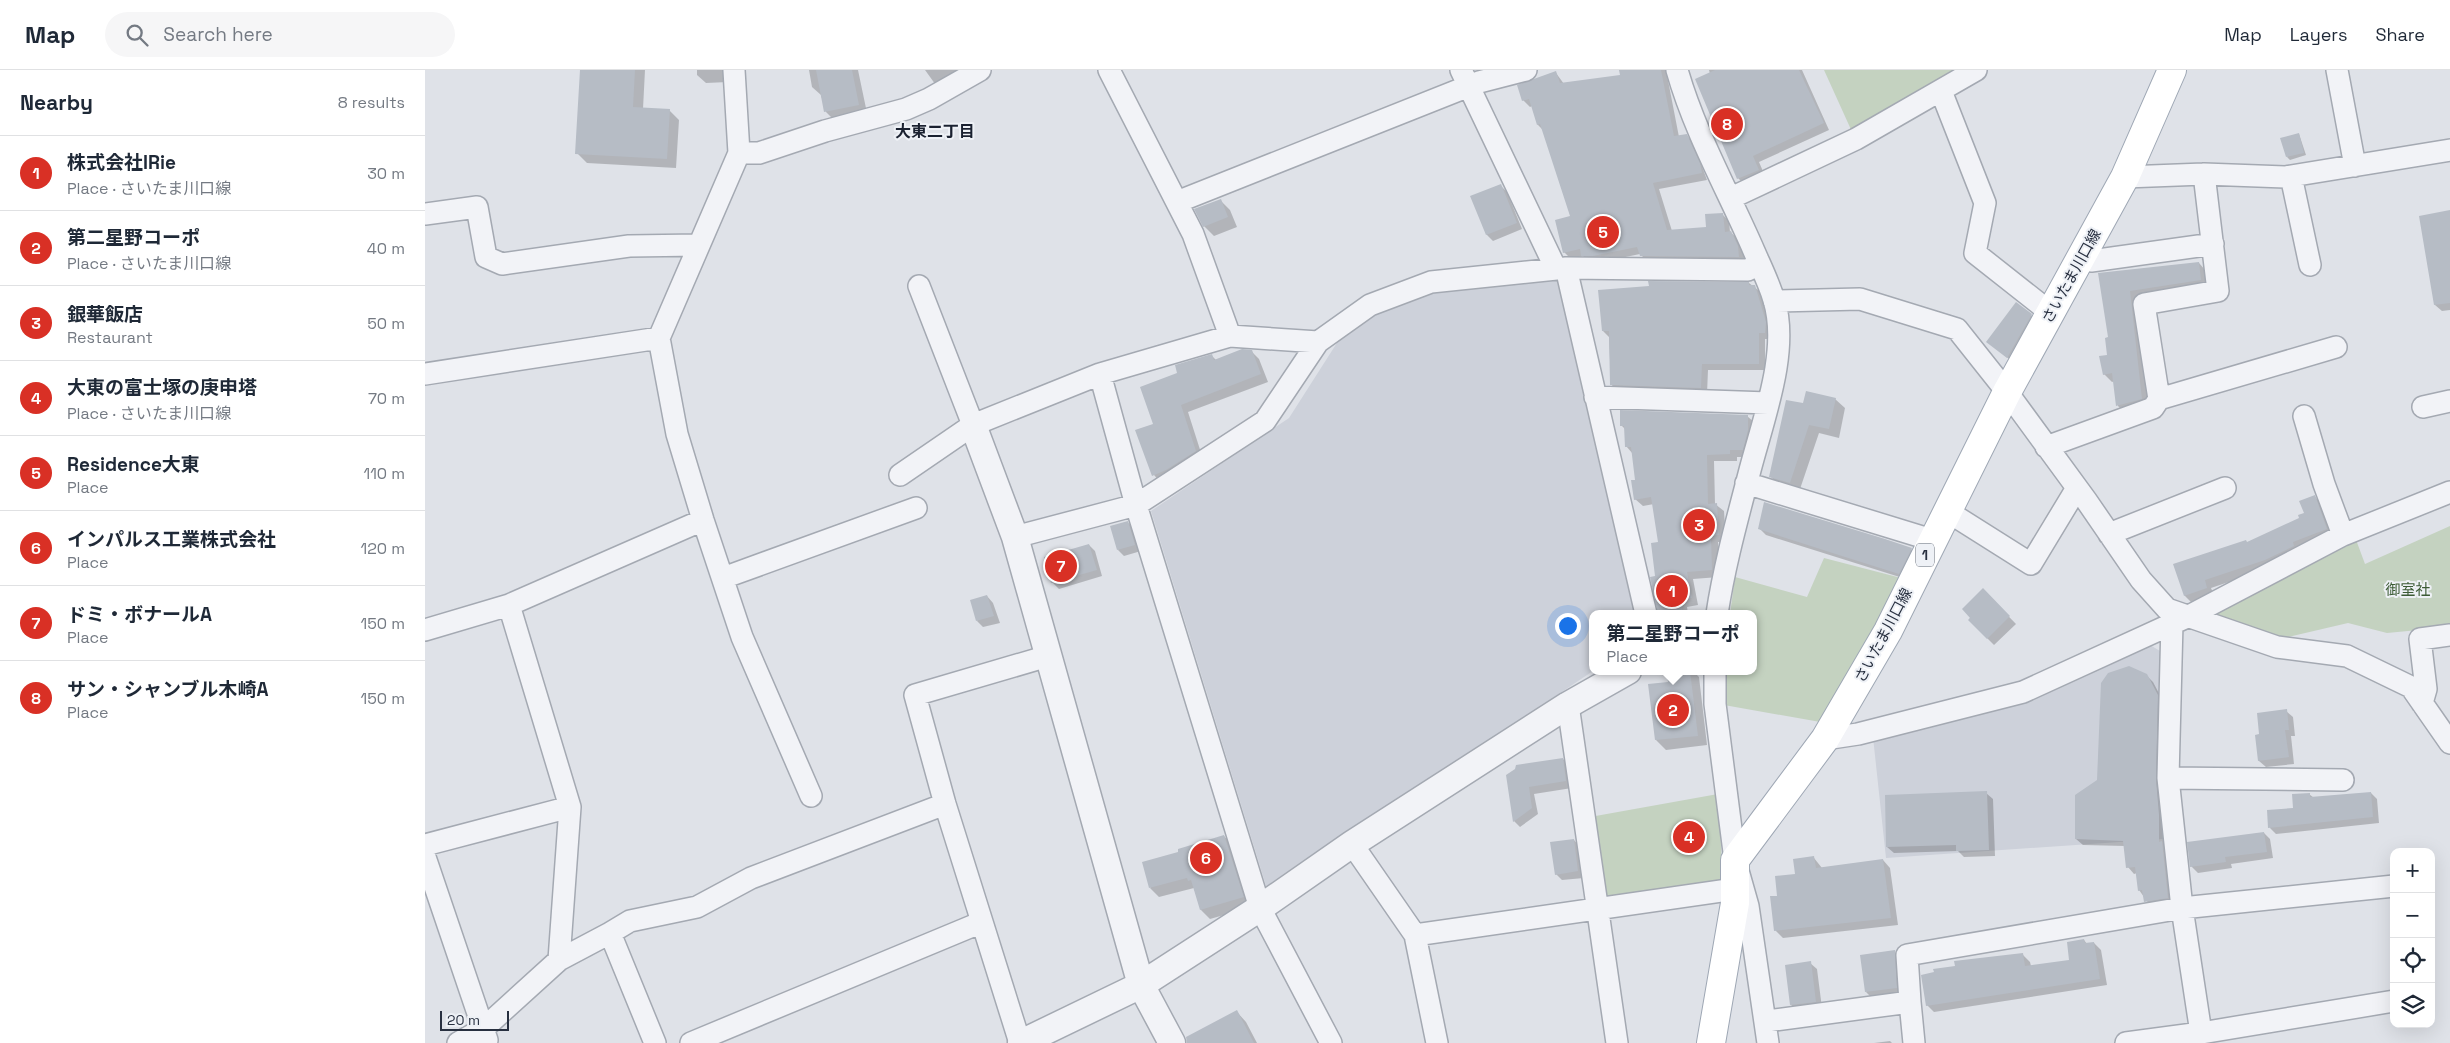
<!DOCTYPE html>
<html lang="en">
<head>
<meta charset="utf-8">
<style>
	body { margin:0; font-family:"Space Grotesk","Noto Sans JP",sans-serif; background:#f6f6f7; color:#1f2937 }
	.controls { position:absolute; right:15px; bottom:15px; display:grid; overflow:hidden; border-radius:10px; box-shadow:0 5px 20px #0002 }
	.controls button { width:45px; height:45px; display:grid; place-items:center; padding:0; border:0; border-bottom:1px solid #e0e1e3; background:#fff; color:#1f2937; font:25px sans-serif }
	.scale { position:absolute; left:15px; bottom:12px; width:69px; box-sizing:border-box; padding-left:5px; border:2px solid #283040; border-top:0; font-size:14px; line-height:18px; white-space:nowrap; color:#283040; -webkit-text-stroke:4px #eef1f6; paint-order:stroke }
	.you { position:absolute; left:1142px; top:555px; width:18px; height:18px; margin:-12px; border:4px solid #fff; border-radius:50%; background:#1a73e8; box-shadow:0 0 0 8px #1a73e833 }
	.badge { display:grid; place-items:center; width:32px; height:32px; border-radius:50%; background:#d93025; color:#fff; font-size:16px; font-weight:700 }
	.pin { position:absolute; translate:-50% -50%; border:2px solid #fff; box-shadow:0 1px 5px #0006 }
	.popup { position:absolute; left:1164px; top:540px; width:168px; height:65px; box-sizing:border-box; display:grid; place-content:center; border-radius:10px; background:#fff; filter:drop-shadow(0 1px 4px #0005); font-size:16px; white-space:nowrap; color:#747a83 }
	.popup b { font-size:19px; color:#1f2937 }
	.popup::after { content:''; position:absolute; left:50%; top:100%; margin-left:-10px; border:10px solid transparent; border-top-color:#fff }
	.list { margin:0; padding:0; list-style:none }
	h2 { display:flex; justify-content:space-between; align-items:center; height:65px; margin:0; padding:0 20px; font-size:21px }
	h2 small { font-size:16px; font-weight:400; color:#747a83 }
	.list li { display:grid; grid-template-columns:32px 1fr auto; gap:15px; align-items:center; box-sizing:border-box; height:75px; padding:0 20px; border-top:1px solid #e0e1e3 }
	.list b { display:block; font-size:19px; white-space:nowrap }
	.list p { margin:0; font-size:16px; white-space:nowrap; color:#747a83 }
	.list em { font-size:16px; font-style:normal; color:#747a83 }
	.icon { flex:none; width:28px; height:28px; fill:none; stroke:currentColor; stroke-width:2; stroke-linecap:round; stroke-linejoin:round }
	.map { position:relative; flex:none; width:2025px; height:973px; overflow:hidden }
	header { display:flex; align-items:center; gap:30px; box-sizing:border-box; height:70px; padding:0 25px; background:#fff; border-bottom:1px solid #e0e1e3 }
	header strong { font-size:24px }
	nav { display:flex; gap:28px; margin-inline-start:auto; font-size:18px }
	.search { width:350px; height:45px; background:#f6f6f7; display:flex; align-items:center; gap:12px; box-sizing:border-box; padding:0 18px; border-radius:28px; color:#747a83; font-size:19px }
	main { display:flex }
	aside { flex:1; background:#fff }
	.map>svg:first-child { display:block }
	.built { fill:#cdd1da }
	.green { fill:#c4d2c0 }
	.shadow { fill:#0003 }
	.building { fill:#b6bcc5 }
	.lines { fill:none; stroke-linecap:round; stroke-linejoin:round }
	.minor-casing { stroke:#a4a9b2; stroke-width:24 }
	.tertiary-casing { stroke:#a4a9b2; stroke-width:29 }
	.primary-casing { stroke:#9ea7b4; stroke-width:30 }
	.minor { stroke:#f2f3f7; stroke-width:21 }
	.tertiary { stroke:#f2f3f7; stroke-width:26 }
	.primary { stroke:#fff; stroke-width:28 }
	.labels { text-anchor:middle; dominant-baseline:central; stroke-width:4; stroke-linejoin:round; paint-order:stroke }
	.shield { fill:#eef1f6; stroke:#636a77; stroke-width:1 }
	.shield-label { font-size:14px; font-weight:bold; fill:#283040 }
	.street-label { font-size:15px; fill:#283040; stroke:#eef1f6 }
	.park-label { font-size:15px; fill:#3c5b35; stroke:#eef1f6 }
	.neighbourhood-label { font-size:16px; font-weight:bold; fill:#1a2130; stroke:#eef1f6 }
</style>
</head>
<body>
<header>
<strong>Map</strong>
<div class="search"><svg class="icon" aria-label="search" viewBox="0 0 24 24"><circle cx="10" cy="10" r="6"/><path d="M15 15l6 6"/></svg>Search here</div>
<nav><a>Map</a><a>Layers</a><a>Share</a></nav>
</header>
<main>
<aside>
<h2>Nearby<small>8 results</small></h2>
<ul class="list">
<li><span class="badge">1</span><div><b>株式会社IRie</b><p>Place · さいたま川口線</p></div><em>30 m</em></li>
<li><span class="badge">2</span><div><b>第二星野コーポ</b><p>Place · さいたま川口線</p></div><em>40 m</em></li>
<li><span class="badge">3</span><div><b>銀華飯店</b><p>Restaurant</p></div><em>50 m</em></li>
<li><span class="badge">4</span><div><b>大東の富士塚の庚申塔</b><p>Place · さいたま川口線</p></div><em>70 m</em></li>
<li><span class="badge">5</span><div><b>Residence大東</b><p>Place</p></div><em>110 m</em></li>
<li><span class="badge">6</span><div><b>インパルス工業株式会社</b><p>Place</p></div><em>120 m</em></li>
<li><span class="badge">7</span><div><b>ドミ・ボナールA</b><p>Place</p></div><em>150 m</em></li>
<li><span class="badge">8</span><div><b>サン・シャンブル木崎A</b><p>Place</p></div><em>150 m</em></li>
</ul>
</aside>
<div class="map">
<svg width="2025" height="973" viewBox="0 0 2025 973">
	<rect width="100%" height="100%" fill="#dfe2e8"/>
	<path class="built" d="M 1134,208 L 1215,544 L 1168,544 L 1168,601 L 842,819 L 726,441 L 864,348 L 917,265 L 954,242 L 992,226 L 1040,215 Z
		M 1725,575 L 1740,584 L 1738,769 L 1461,788 L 1448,667 Z"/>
	<path class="green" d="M 1399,0 L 1533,0 L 1428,64 Z
		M 2025,456 L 2025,557 L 1962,563 L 1923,553 L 1854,569 L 1775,546 L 1930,467 L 1940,494 Z
		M 1399,488 L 1480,509 L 1401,653 L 1299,635 L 1301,601 L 1328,601 L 1328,544 L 1305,544 L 1310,507 L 1382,527 Z
		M 1293,724 L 1298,811 L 1177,835 L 1165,747 Z"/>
	<path class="shadow" d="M 156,0 L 220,0 L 218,39 L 244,40 L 254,50 L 251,98 L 162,93 L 152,83 Z
		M 272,0 L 303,0 L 303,12 L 281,13 L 272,5 Z
		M 384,0 L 433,0 L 442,43 L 409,50 L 401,42 L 396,25 L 387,17 Z
		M 500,0 L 544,0 L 513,18 Z
		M 1195,0 L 1241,0 L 1254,67 L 1261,65 L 1268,72 L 1282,110 L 1234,119 L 1247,161 L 1283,158 L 1297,144 L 1304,151 L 1305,162 L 1313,169 L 1319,183 L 1320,194 L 1223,192 L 1215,184 L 1176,192 L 1164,192 L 1158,186 L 1146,189 L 1139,182 L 1146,147 L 1118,60 L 1113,55 L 1107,36 L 1105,37 L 1098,30 L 1131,3 L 1139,14 L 1197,6 Z
		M 1284,0 L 1377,0 L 1404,60 L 1334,92 L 1340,106 L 1320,115 L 1313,108 Z
		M 1874,64 L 1881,85 L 1865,90 L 1862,87 Z
		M 1075,115 L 1082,122 L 1097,159 L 1068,171 L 1062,165 L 1047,127 Z
		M 795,130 L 805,140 L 812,157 L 789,166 L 779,156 Z
		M 2025,142 L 2025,240 L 2017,241 L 2010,235 Z
		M 1774,193 L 1781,201 L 1783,218 L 1712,229 L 1725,336 L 1700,343 L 1693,336 L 1690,311 L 1687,312 L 1679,304 L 1685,268 L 1674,204 Z
		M 1324,213 L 1337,223 L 1347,259 L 1346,269 L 1340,269 L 1340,300 L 1283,300 L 1282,324 L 1192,321 L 1186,314 L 1184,267 L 1178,261 Z
		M 1606,245 L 1613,251 L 1589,293 L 1563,272 Z
		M 826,281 L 834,289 L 843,312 L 763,342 L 778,389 L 736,413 L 729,405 L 730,354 L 754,304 L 787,286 L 791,290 Z
		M 1410,329 L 1420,338 L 1414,368 L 1394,363 L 1374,422 L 1355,416 L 1346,407 L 1379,335 Z
		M 1322,346 L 1330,353 L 1325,387 L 1312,387 L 1312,391 L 1289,391 L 1290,434 L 1299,441 L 1301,472 L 1293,472 L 1294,507 L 1268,509 L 1273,535 L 1262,537 L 1263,544 L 1233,544 L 1232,507 L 1235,473 L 1229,434 L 1218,436 L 1210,429 L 1212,411 L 1208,384 L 1201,376 L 1200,359 L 1196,355 Z
		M 1889,426 L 1897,434 L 1909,466 L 1848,497 L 1786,518 L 1789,525 L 1767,533 L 1760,526 L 1749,495 L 1822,473 L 1876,448 L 1881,444 Z
		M 702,452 L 709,458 L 716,481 L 699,486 L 693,480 Z
		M 1334,458 L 1486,479 L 1493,486 L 1481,509 L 1341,465 Z
		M 664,475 L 670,481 L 677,506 L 634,519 L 627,512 Z
		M 1558,520 L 1591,554 L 1569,575 L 1544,550 Z
		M 562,526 L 568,533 L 575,553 L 558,557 L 552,551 Z
		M 1704,597 L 1721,605 L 1728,612 L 1739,633 L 1749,834 L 1727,838 L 1714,820 L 1712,803 L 1709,804 L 1703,797 L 1700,776 L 1658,775 L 1651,769 L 1673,711 L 1684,604 Z
		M 1243,601 L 1268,601 L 1274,607 L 1282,675 L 1241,680 L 1231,670 L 1244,613 Z
		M 1861,641 L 1868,647 L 1870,666 L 1866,666 L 1869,694 L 1841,697 L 1834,691 L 1836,665 Z
		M 1138,689 L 1144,695 L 1147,718 L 1109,724 L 1113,744 L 1095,757 L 1089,751 L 1083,705 Z
		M 1561,723 L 1568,729 L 1570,786 L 1539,787 L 1533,781 L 1469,783 L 1462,777 Z
		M 1946,723 L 1952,729 L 1954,753 L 1851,764 L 1845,758 L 1844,741 L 1870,740 L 1884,724 L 1889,728 Z
		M 1839,763 L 1845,769 L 1848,788 L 1806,794 L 1807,798 L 1773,803 L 1766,796 Z
		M 799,766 L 808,776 L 827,837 L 785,849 L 776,840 L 769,818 L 734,827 L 725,818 L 755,783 Z
		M 1149,770 L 1155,777 L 1159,808 L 1137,810 L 1131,804 Z
		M 1389,788 L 1397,798 L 1458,790 L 1465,798 L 1473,855 L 1358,868 L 1350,860 L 1353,827 Z
		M 1659,870 L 1662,874 L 1669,873 L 1676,880 L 1682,915 L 1509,942 L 1502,935 L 1598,885 L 1605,892 L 1606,896 L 1646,891 Z
		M 1469,881 L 1476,888 L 1478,924 L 1447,928 L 1441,922 Z
		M 1385,893 L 1392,899 L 1397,938 L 1373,941 L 1366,935 Z
		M 812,942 L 821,952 L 832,973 L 778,973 Z
		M 1465,971 L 1467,973 L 1449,973 Z"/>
	<path class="building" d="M 155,0 L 210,0 L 208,37 L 245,39 L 242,89 L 150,84 Z
		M 391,0 L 427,0 L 434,35 L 399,42 Z
		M 1194,0 L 1236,0 L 1249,66 L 1262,64 L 1275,93 L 1277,103 L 1228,113 L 1242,160 L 1281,157 L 1280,144 L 1298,143 L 1300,162 L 1306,161 L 1313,176 L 1314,187 L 1215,186 L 1212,177 L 1168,186 L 1156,186 L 1155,179 L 1138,183 L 1130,150 L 1145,146 L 1115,54 L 1112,55 L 1104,29 L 1097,31 L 1092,15 L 1131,1 L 1135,13 L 1195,5 Z
		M 1290,0 L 1374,0 L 1399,53 L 1328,86 L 1334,100 L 1312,109 L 1270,9 Z
		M 1874,63 L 1879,83 L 1861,87 L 1855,68 Z
		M 1076,114 L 1092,153 L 1061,165 L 1045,126 Z
		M 796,129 L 803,147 L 778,157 L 769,139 Z
		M 2025,140 L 2025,233 L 2009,235 L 1994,146 Z
		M 1774,192 L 1776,210 L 1705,221 L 1717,329 L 1691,336 L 1687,303 L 1678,305 L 1674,286 L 1682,285 L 1680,268 L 1683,267 L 1673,203 Z
		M 1223,211 L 1324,212 L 1324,215 L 1330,215 L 1341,252 L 1340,263 L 1334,263 L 1334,294 L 1277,294 L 1276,318 L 1185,315 L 1184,261 L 1177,261 L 1173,220 L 1224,216 Z
		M 1591,232 L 1607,244 L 1582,288 L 1561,272 Z
		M 817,279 L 827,280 L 836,304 L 756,335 L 771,381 L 741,400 L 727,406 L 710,360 L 728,354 L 715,317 L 752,303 L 750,295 L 787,284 L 789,290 Z
		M 1381,321 L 1411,328 L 1404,359 L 1384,355 L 1365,413 L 1344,407 L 1361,330 L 1378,333 Z
		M 1195,340 L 1323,345 L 1323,360 L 1318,380 L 1305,380 L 1305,384 L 1282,385 L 1283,434 L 1292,433 L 1294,465 L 1286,466 L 1287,500 L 1262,502 L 1267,528 L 1255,530 L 1258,544 L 1233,544 L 1225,507 L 1230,506 L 1226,473 L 1233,472 L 1226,427 L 1209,430 L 1206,410 L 1210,410 L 1206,377 L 1200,377 L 1199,356 L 1195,356 Z
		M 1890,425 L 1902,459 L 1868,472 L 1869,476 L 1840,490 L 1780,510 L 1782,518 L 1759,526 L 1748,494 L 1821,470 L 1822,472 L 1874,448 L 1873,445 L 1879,443 L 1874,431 Z
		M 1339,432 L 1460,469 L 1487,478 L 1474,504 L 1417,486 L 1333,459 Z
		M 703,451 L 710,475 L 692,480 L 685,456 Z
		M 664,474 L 672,500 L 626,513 L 619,487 Z
		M 1558,518 L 1585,546 L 1562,569 L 1543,550 L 1545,548 L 1537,539 Z
		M 562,525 L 569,546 L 551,551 L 545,530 Z
		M 1704,596 L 1722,604 L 1733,625 L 1731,709 L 1734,745 L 1734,772 L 1737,771 L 1743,828 L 1719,832 L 1717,820 L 1713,821 L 1710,797 L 1701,798 L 1698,771 L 1650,769 L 1650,725 L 1672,710 L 1676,613 L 1683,603 Z
		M 1241,601 L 1265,601 L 1273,666 L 1230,670 L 1223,614 L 1243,612 Z
		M 1862,639 L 1864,660 L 1860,660 L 1864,687 L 1833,691 L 1830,665 L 1834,664 L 1832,643 Z
		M 1138,688 L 1141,711 L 1104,717 L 1107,738 L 1088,752 L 1081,705 L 1090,699 L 1091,695 Z
		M 1562,721 L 1564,780 L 1531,781 L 1531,775 L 1461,777 L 1460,725 Z
		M 1946,722 L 1948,747 L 1843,758 L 1842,740 L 1868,738 L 1867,724 L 1885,723 L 1885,727 Z
		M 1839,762 L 1842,782 L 1800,787 L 1801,792 L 1765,797 L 1762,772 Z
		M 799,765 L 819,827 L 775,840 L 766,810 L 763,811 L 762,808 L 724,818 L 717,792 L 753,782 L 753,779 Z
		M 1149,769 L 1153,801 L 1130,805 L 1125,772 Z
		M 1389,786 L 1391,798 L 1458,789 L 1466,848 L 1349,861 L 1345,826 L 1352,826 L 1350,806 L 1370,804 L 1368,789 Z
		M 1659,869 L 1660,873 L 1669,872 L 1675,909 L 1501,936 L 1496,905 L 1509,902 L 1508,899 L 1530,896 L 1529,891 L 1598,883 L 1600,896 L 1644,890 L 1642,872 Z
		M 1470,880 L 1472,918 L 1440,922 L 1435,885 Z
		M 1386,891 L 1391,932 L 1365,935 L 1360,895 Z
		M 812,940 L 829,973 L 762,973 L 761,967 Z"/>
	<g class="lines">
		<defs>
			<path id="minor" d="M 309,0 L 314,83 L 334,83 L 400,61 L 481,39 L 504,29 L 555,0
				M 684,0 L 768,164 L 805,266
				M 1036,0 L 1131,199
				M 1252,0 C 1270,63 1303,121 1329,181 C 1336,197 1344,213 1349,230 C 1365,282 1337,352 1324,404 C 1312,450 1299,497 1292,544
				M 1912,0 L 1930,96
				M 1516,21 L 1560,133 L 1550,183 L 1626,243
				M 314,83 L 234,268 L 252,364 L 278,450 L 317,567 L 386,726
				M 1866,106 L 1885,195
				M 1700,107 L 1779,104 L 1860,107 L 2025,80
				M 1306,128 L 1431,69 L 1551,0
				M 752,132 L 1054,12 L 1101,0
				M 0,144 L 52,137 L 61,187 L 77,194 L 204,176 L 274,175
				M 1657,187 L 1666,191 L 1788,174
				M 1141,198 L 1221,544
				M 494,216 L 548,355
				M 1349,231 L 1435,229 L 1532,259 L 1582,322 L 1661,430 L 1716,510 L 1742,539 L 1852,577 L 1922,586 L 1986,617 L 2025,673
				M 0,304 L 234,268
				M 675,304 L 711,435 L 835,838 L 906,973
				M 1170,327 L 1343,333
				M 1734,329 L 1719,234 L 1793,221 L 1779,104
				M 1998,337 L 2025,331
				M 1879,346 L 1899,414 L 1918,465
				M 1621,377 L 1728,338 L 1734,329 L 1911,277
				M 475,405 L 548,355 L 675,304 L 805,266 L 893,272
				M 1321,413 L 1507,470
				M 1522,441 L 1606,494 L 1652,418
				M 1684,464 L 1800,418
				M 590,467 L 711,435 L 840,351 L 893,272 L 945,235 L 1006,212 L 1141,198 L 1323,200 L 1334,193
				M 298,508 L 491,438
				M 1747,553 L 1743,708 L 1757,838 L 1776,963
				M 0,560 L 84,535 L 278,450
				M 1290,601 L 1290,634 L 1310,790 L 1323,836 L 1343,973
				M 1997,633 L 2001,619 L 1995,569 L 2025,565
				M 1143,635 L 1192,973
				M 1400,669 L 1433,664 L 1598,622 L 1762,547 L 1918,465 L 2025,422
				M 1743,708 L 1918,710
				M 927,774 L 990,865 L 1012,973
				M 0,775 L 145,737
				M 0,787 L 62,970
				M 185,863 L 205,851 L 272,837 L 326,808 L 520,734
				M 990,865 L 1310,819
				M 134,890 L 185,863 L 230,973
				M 1485,932 L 1482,885 L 1757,838 L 1969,816
				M 1342,951 L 1485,932 L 1489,973
				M 33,973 L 58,959 L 134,890 L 145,737 L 84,535
				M 266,973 L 557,852
				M 595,973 L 520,734 L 490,625 L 623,586
				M 1701,973 L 1776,963 L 1969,931"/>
			<path id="tertiary" d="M 548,355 L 590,467 L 716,915 L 747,973
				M 596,973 L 716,915 L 835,838 L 927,774 L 1143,635 L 1203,601"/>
			<path id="primary" d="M 1286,973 L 1310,833 L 1310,790 L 1400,669 L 1463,561 L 1582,322 L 1700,107 L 1747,0"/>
		</defs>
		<use href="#minor" class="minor-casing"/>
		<use href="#tertiary" class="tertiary-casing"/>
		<use href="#primary" class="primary-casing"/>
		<use href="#minor" class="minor"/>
		<use href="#tertiary" class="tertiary"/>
		<use href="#primary" class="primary"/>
	</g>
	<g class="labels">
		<rect class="shield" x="1491" y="473.5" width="18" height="23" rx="4"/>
		<g class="shield-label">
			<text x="1500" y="485">1</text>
		</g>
		<g class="street-label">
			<text transform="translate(1646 206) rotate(-61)">さいたま川口線</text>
			<text transform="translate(1458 565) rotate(-62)">さいたま川口線</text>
		</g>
		<g class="park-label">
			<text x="1983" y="519">御室社</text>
		</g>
		<g class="neighbourhood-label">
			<text x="510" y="61">大東二丁目</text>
		</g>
	</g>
</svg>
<div class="controls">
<button>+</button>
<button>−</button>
<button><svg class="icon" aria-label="locate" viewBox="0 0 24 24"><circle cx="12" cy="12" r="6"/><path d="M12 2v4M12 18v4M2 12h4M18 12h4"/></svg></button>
<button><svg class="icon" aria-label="layers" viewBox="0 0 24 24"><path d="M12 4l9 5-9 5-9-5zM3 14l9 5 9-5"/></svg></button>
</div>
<div class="scale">20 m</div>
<div class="you"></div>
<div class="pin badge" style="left:1247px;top:521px">1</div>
<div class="pin badge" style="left:1248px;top:640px">2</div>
<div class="popup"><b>第二星野コーポ</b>Place</div>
<div class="pin badge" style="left:1274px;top:455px">3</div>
<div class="pin badge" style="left:1264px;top:767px">4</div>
<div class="pin badge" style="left:1178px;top:162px">5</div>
<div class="pin badge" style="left:781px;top:788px">6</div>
<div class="pin badge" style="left:636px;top:496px">7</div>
<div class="pin badge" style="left:1302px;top:54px">8</div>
</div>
</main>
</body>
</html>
